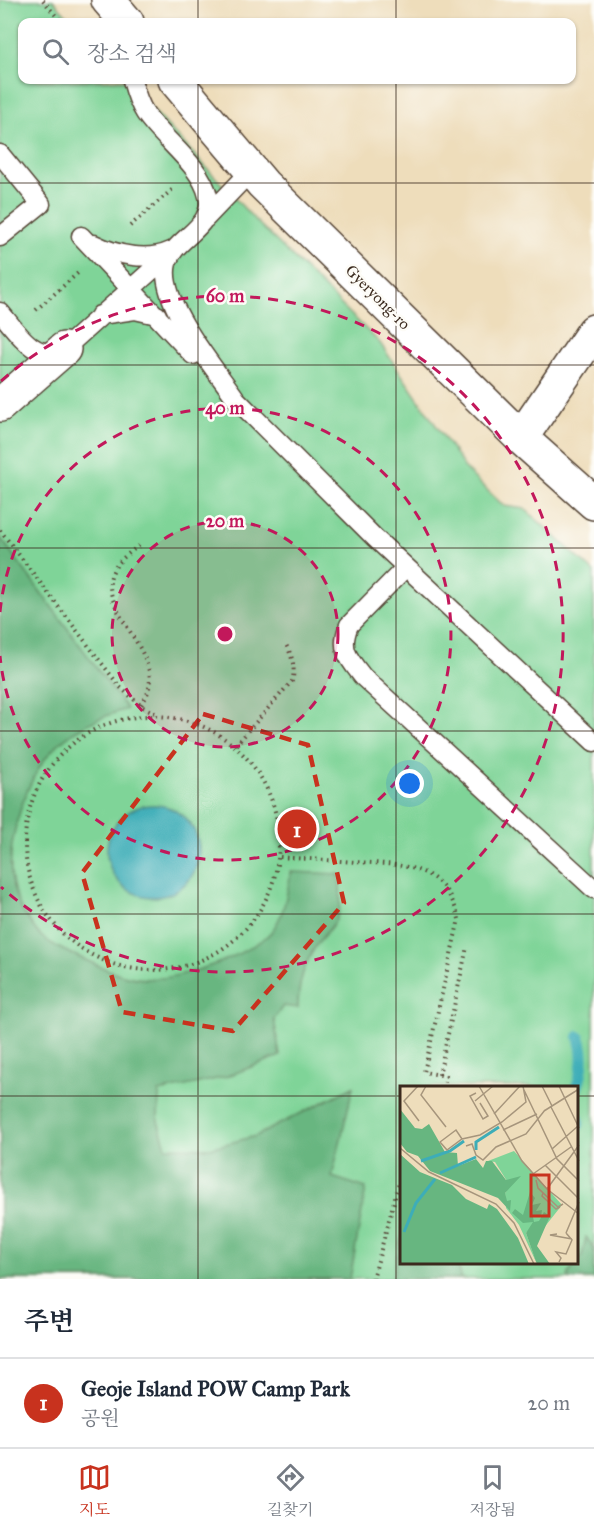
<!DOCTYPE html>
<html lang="ko">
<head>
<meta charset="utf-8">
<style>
	body { margin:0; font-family:"IM FELL Great Primer","Noto Serif KR",serif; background:#f2f2f3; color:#1f2937 }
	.you { position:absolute; left:410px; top:784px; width:21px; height:21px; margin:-15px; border:4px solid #fff; border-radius:50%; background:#1a73e8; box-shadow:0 0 0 9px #1a73e833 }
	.badge { display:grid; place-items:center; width:39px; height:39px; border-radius:50%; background:#c8321e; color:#fff; font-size:20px; font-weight:700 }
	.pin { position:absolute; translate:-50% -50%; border:3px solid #fff; box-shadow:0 2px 6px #0006 }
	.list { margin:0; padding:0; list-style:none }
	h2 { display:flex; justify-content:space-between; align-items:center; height:78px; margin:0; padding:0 24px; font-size:26px }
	h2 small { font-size:20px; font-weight:400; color:#747a83 }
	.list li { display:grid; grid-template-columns:39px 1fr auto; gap:18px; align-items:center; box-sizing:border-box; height:90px; padding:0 24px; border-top:2px solid #e0e1e3 }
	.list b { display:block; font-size:22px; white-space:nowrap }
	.list p { margin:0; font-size:20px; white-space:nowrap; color:#747a83 }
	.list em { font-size:20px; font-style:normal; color:#747a83 }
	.icon { flex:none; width:33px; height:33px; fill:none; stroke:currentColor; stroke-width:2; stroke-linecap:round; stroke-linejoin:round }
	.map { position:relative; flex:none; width:594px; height:1279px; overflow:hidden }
	.search { position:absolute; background:#fff; box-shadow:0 2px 4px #0004; left:18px; right:18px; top:18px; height:66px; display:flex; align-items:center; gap:15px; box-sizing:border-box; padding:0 21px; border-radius:12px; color:#747a83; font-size:22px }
	.sheet { height:168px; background:#fff }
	nav { display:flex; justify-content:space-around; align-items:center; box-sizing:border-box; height:84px; border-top:2px solid #e0e1e3; background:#fff; font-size:16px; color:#747a83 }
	nav a { display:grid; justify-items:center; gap:3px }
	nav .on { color:#c8321e }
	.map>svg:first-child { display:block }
	.green { fill:#7fd498; stroke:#5d7f5b; stroke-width:1.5; fill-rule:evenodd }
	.forest { fill:#67b680; stroke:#51704f; stroke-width:1.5 }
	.water { fill:#3dadb8; stroke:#3c6c6b; stroke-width:1.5 }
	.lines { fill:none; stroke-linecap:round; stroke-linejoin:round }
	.stream { stroke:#3dadb8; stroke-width:12 }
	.lane-casing { stroke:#564536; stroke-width:21 }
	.street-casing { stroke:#564536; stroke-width:36 }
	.secondary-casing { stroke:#564536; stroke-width:36 }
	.path { stroke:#564536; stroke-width:4; stroke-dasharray:1.5 4.5; stroke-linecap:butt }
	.lane { stroke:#fff; stroke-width:18 }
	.street { stroke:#fff; stroke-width:33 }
	.secondary { stroke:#fff; stroke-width:33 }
	.marked { fill:none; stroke:#c8321e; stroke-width:4.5; stroke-dasharray:12 8; stroke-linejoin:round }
	.grid { fill:none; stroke:#3b2a1e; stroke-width:1.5; stroke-opacity:0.55 }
	.ring { fill:none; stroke:#c2185b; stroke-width:3; stroke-dasharray:10 8 }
	.labels { text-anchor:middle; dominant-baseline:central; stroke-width:5; stroke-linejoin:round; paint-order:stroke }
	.street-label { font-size:16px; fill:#3b2a1e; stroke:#fdfcf7 }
	.inset-river { fill:none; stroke:#3dadb8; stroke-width:3 }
	.inset-road { fill:none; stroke:#a6957c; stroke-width:1.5 }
	.view { fill:#c8321e; fill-opacity:0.15; stroke:#c8321e; stroke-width:3 }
	.inset-edge { fill:none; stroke:#3b2a1e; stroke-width:3 }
	.centre { fill:#c2185b; stroke:#fdfcf7; stroke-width:3 }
	.ring-label { font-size:18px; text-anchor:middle; font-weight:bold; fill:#c2185b; stroke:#fdfcf7; stroke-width:5; stroke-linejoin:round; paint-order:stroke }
</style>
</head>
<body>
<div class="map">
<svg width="594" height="1279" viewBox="0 0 594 1279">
	<rect width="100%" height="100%" fill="#fdfcf7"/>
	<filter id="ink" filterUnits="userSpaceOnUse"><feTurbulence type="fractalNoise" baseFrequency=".0167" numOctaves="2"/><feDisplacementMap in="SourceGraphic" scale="12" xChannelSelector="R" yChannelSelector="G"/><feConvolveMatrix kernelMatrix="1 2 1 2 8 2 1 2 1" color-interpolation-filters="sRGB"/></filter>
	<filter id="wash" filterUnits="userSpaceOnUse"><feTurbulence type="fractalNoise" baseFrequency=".008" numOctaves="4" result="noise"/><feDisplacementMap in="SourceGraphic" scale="24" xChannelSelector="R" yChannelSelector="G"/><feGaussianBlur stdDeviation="1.35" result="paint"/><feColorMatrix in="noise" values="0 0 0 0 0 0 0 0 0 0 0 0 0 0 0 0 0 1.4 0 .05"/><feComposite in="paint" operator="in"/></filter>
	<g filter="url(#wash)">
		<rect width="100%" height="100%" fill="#edb"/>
		<path class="green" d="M 0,0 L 53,0 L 73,22 L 22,22 L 22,80 L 125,80 L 256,221 L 380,343 L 467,471 L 504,506 L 525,509 L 594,572 L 594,1279 L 0,1279 ZM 402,1087 L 578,1087 L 578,1262 L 402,1262 Z"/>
		<path class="forest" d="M 0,537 L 127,709 C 71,725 41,749 22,805 C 9,843 3,883 27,918 C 32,924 36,932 41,936 C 53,946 67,952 81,958 C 99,966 117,975 136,978 C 163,982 196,971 221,962 C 233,957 263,942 271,932 C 285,915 287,892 291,872 L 339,874 C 340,888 343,906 336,920 C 331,929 321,937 316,946 C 303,965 298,986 298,1008 L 283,1006 L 274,1019 L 280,1056 L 225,1077 L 159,1092 L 158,1121 L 166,1147 L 210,1148 L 256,1136 L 353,1087 L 332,1177 L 366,1188 L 350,1279 L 0,1279 Z
			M 402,1234 L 402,1262 L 457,1263 L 462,1279 L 392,1279 Z
			M 586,1237 L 594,1248 L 594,1279 L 568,1279 L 569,1273 L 582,1256 Z"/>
		<path class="water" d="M107 851a46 46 0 1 1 92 0a46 46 0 1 1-92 0Z"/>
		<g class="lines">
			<path class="stream" d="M 577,1087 C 583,1069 585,1055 579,1037
				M 578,1119 L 578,1125"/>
		</g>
	</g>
	<g filter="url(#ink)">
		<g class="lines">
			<defs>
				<path id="lane" d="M 132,80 C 135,91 139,104 145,113 C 163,140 201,165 208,196 C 216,227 174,238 167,263 C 157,302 216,369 236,399 L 375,538 L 594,742
					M 0,154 L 41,204 L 0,237
					M 205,219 L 251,171
					M 81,236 L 193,355
					M 94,244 C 116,255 147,262 171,251
					M 0,312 C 16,330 36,365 64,349 L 172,252
					M 100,315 L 135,310 L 157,315
					M 406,567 L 349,625 C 339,649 348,658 363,677 L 594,889"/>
				<path id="street" d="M 0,405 L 64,349"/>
				<path id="secondary" d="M 108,0 L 127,22
					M 175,80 L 263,184 L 521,438 L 594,503
					M 521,438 L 594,331"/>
			</defs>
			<use href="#lane" class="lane-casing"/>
			<use href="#street" class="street-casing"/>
			<use href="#secondary" class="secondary-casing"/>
			<path class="path" d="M 43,0 L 61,22
				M 130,226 L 174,188
				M 36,310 L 78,273
				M 0,530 L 120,687 L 141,706 L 157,714
				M 139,546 C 127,554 112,565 110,581 C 107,621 173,662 141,705
				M25 843a127 127 0 1 1 254 0a127 127 0 1 1-254 0Z
				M 236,745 L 292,681 C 296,668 292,655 285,643
				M 280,857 C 305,859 330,860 355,862 C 403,865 444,863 459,919 L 424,1072 L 446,1076 L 444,1087
				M 439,1075 L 467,947
				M 373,1279 L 400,1179 L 402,1179"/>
			<use href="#lane" class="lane"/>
			<use href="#street" class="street"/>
			<use href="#secondary" class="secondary"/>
		</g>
	</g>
	<path class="marked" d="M 203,714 L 308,745 L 344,903 L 233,1031 L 122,1012 L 82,873 Z"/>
	<path class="grid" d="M 198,0 L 198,22M 396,0 L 396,22M 198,80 L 198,1279M 396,80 L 396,1279M 0,183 L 594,183M 0,365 L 594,365M 0,548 L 594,548M 0,731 L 594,731M 0,914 L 594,914M 0,1096 L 402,1096M 578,1096 L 594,1096"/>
	<circle cx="225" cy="634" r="113" fill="#c2185b" fill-opacity=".12"/>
	<g class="ring">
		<circle cx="225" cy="634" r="113"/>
		<path d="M0 612A226 226 0 1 1 0 656"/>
		<path d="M1 381A338 338 0 1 1 1 887"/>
	</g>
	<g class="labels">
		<g class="street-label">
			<text transform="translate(378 297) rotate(45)">Gyeryong-ro</text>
		</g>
	</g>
	<g transform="translate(400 1086)">
		<rect width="178" height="178" fill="#edb"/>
		<path d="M 114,65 L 162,119 L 143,143 L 131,141 L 126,147 L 137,178 L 119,139 L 106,122 L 105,107 L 110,100 L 95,76 L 88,75 Z" fill="#7fd498"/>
		<path d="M 0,23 L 15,42 L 22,43 L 29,38 L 45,66 L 57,67 L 58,80 L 76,73 L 83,82 L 86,75 L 92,75 L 106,94 L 121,90 L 105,107 L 107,115 L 111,114 L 110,125 L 98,112 L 30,85 L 18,70 L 7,66 L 0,57 ZM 0,68 L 20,86 L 52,99 L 66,113 L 87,123 L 89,118 L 97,123 L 118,152 L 129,178 L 0,178 ZM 130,106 L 135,112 L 132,119 L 141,117 L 136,125 L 142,124 L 141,131 L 133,131 L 134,136 L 139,135 L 144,126 L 150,130 L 137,160 L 150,178 L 137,178 L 135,173 L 126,147 L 133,136 L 123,137 L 112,127 L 115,123 L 123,129 Z" fill="#67b680"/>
		<path class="inset-river" d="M 76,64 L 76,56 L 99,41M 21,75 L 50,65 L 64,55M 40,87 L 76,71M 4,146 L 16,117 L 35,93"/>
		<path class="inset-road" d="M 18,0 L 4,15 L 19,35M 26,0 L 21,9 L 46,41M 79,0 L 122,75 L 147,103 L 179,128M 142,0 L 152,20M 159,0 L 179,42M 124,4 L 157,73 L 179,95M 76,7 L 70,10 L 83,33 L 88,30 L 80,17M 75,15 L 93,0M 151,21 L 179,75M 144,25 L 179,3M 94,28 L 120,0M 103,44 L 137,28M 62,53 L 56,44 L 40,56 L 47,64 L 62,53 L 80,49 L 102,36 L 126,16 L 123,0M 66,60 L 72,58 L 76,69 L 83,74 L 96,61 L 126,48 L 145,24M 0,62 L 29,86 L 96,118 L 114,137 L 134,178M 152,63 L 178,40M 145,79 L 179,113M 133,88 L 171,61M 136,94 L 138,102 L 158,121 L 163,118M 147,103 L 179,59M 143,107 L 142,110 L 156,123 L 160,121M 166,147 L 179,116M 157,148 L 150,149 L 172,153M 159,176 L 161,172 L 156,166 L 166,168 L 172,154 L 166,147"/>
		<path class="view" d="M 131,89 L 149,89 L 149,130 L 131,130 Z"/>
		<rect width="178" height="178" class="inset-edge"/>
	</g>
	<circle cx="225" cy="634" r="9" class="centre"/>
	<g class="ring-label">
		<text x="225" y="302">60 m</text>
		<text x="225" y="414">40 m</text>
		<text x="225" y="527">20 m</text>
	</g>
</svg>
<div class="you"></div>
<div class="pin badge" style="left:297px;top:829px">1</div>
<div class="search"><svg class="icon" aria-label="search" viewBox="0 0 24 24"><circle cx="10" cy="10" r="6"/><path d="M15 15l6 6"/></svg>장소 검색</div>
</div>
<section class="sheet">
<h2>주변<small></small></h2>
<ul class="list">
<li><span class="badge">1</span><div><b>Geoje Island POW Camp Park</b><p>공원</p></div><em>20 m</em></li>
</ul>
</section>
<nav>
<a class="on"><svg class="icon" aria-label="map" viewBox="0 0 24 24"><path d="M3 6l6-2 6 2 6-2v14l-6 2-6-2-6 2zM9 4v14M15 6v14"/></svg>지도</a>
<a><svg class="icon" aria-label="directions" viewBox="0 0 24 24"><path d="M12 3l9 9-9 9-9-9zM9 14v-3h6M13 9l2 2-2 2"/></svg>길찾기</a>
<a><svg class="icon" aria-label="saved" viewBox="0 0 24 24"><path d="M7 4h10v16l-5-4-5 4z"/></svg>저장됨</a>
</nav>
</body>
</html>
